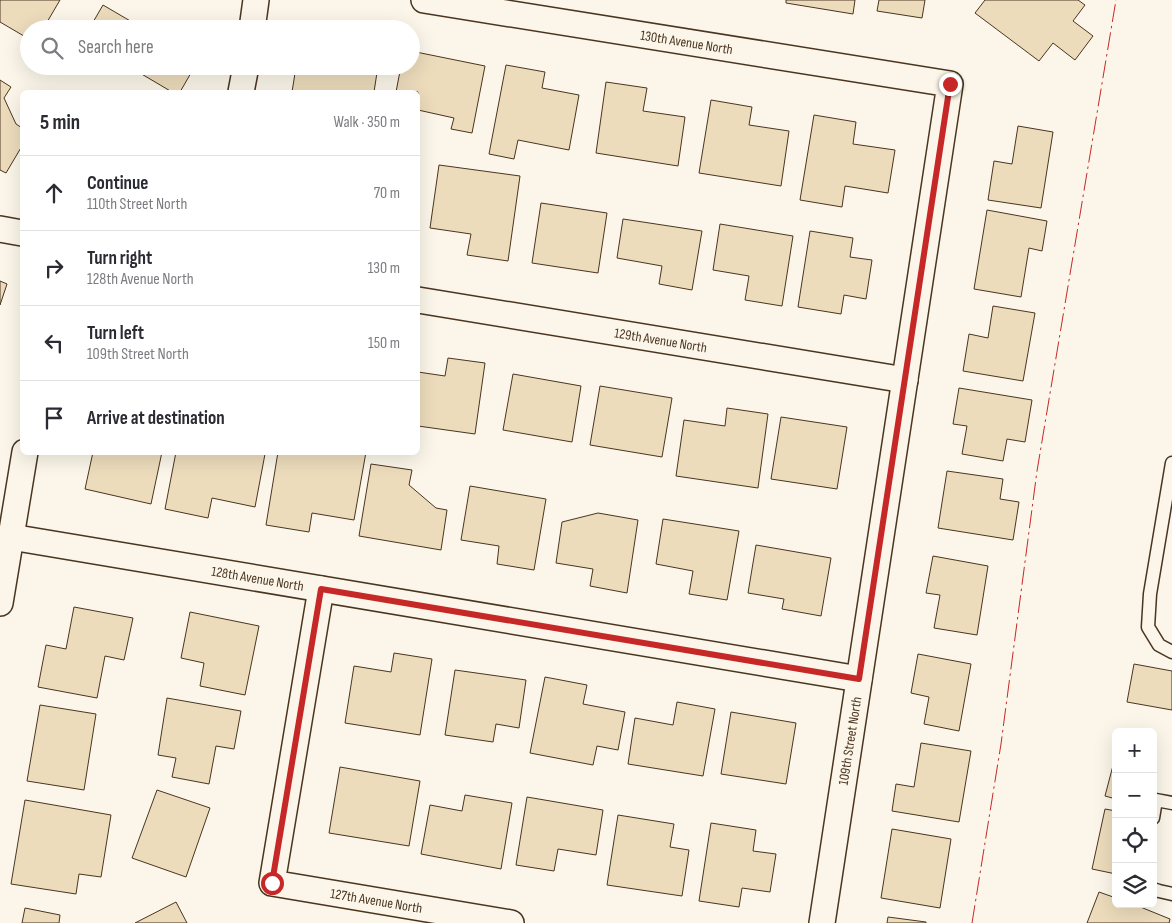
<!DOCTYPE html>
<html lang="en">
<head>
<meta charset="utf-8">
<style>
	body { margin:0; font-family:"Sofia Sans Condensed",sans-serif; background:#f7f7f7; color:#2b2b33 }
	.controls { position:absolute; right:15px; bottom:15px; display:grid; overflow:hidden; border-radius:8px; box-shadow:0 5px 20px #0002 }
	.controls button { width:45px; height:45px; display:grid; place-items:center; padding:0; border:0; border-bottom:1px solid #e1e1e2; background:#fff; color:#2b2b33; font:25px sans-serif }
	.stop { position:absolute; width:15px; height:15px; margin:-11px; border:4px solid #c62828; border-radius:50%; background:#fff }
	.stop.end { background:#c62828; border-color:#fff; box-shadow:0 1px 5px #0008 }
	.list { margin:0; padding:0; list-style:none }
	h2 { display:flex; justify-content:space-between; align-items:center; height:65px; margin:0; padding:0 20px; font-size:21px }
	h2 small { font-size:16px; font-weight:400; color:#7c7c81 }
	.list li { display:grid; grid-template-columns:32px 1fr auto; gap:15px; align-items:center; box-sizing:border-box; height:75px; padding:0 20px; border-top:1px solid #e1e1e2 }
	.list b { display:block; font-size:19px; white-space:nowrap }
	.list p { margin:0; font-size:16px; white-space:nowrap; color:#7c7c81 }
	.list em { font-size:16px; font-style:normal; color:#7c7c81 }
	.icon { flex:none; width:28px; height:28px; fill:none; stroke:currentColor; stroke-width:2; stroke-linecap:round; stroke-linejoin:round }
	.map { position:relative; flex:none; width:1172px; height:923px; overflow:hidden }
	.search { position:absolute; background:#fff; box-shadow:0 5px 20px #0002; left:20px; top:20px; width:400px; height:55px; display:flex; align-items:center; gap:12px; box-sizing:border-box; padding:0 18px; border-radius:28px; color:#7c7c81; font-size:19px }
	.panel { position:absolute; background:#fff; box-shadow:0 5px 20px #0002; left:20px; top:90px; width:400px; height:365px; border-radius:8px }
	.map>svg:first-child { display:block }
	.building { fill:#ecdcbc; stroke:#4a3520 }
	.lines { fill:none; stroke-linecap:round; stroke-linejoin:round }
	.service-casing { stroke:#4a3520; stroke-width:15 }
	.minor-casing { stroke:#4a3520; stroke-width:28 }
	.service { stroke:#fbf6e9; stroke-width:12 }
	.minor { stroke:#fbf6e9; stroke-width:25 }
	.power { stroke:#c62828; stroke-width:1; stroke-dasharray:18 4 2.5 4; stroke-linecap:butt }
	.route { stroke:#c62828; stroke-width:6 }
	.labels { text-anchor:middle; dominant-baseline:central; stroke-width:4; stroke-linejoin:round; paint-order:stroke }
	.street-label { font-size:14px; fill:#4a3520; stroke:#fbf6e9 }
</style>
</head>
<body>
<div class="map">
<svg width="1172" height="923" viewBox="0 0 1172 923">
	<rect width="100%" height="100%" fill="#fbf6e9"/>
	<path class="building" d="M 0,0 L 60,0 L 43,29 L 29,29 L 29,39 L 0,22 Z
		M 786,0 L 855,0 L 853,14 L 786,3 Z
		M 879,0 L 925,0 L 922,18 L 877,11 Z
		M 985,0 L 1078,0 L 1085,5 L 1073,21 L 1093,36 L 1075,60 L 1053,43 L 1039,61 L 975,13 Z
		M 103,5 L 144,29 L 89,29 Z
		M 411,51 L 485,66 L 472,133 L 451,129 L 454,118 L 418,110 L 418,92 L 396,92 L 401,66 L 411,66 Z
		M 506,65 L 545,72 L 542,88 L 579,95 L 569,150 L 518,140 L 514,159 L 489,154 Z
		M 128,66 L 195,66 L 180,92 L 172,92 Z
		M 317,66 L 378,66 L 374,92 L 292,92 L 296,67 L 317,71 Z
		M 0,80 L 11,87 L 4,98 L 16,124 L 22,128 L 22,146 L 6,173 L 0,170 Z
		M 606,82 L 647,88 L 643,111 L 685,117 L 678,166 L 596,153 Z
		M 711,100 L 752,107 L 749,125 L 789,131 L 781,186 L 699,173 Z
		M 814,115 L 856,122 L 853,144 L 895,150 L 888,193 L 845,186 L 842,207 L 800,200 Z
		M 1018,126 L 1053,132 L 1041,208 L 988,200 L 994,161 L 1012,164 Z
		M 439,165 L 520,176 L 508,261 L 467,255 L 471,234 L 430,228 Z
		M 541,203 L 607,213 L 598,273 L 532,263 Z
		M 987,210 L 1047,221 L 1042,251 L 1029,248 L 1021,297 L 974,289 Z
		M 623,219 L 702,231 L 692,290 L 659,284 L 662,266 L 617,258 Z
		M 720,224 L 793,236 L 782,306 L 745,300 L 749,276 L 713,270 Z
		M 810,231 L 853,238 L 850,257 L 872,260 L 866,299 L 844,295 L 841,314 L 798,307 Z
		M 0,281 L 7,284 L 0,305 Z
		M 993,306 L 1035,313 L 1023,381 L 963,371 L 969,334 L 988,338 Z
		M 448,358 L 485,363 L 475,434 L 418,426 L 418,372 L 445,376 Z
		M 513,374 L 581,386 L 572,442 L 503,430 Z
		M 600,386 L 672,398 L 662,457 L 590,445 Z
		M 959,388 L 1032,400 L 1025,442 L 1007,439 L 1003,461 L 962,454 L 967,426 L 953,424 Z
		M 727,408 L 768,414 L 758,488 L 676,476 L 684,420 L 725,426 Z
		M 781,417 L 847,427 L 837,489 L 771,479 Z
		M 93,452 L 162,452 L 151,504 L 85,489 Z
		M 176,452 L 257,452 L 265,454 L 255,507 L 212,498 L 208,518 L 165,509 Z
		M 278,452 L 366,452 L 354,520 L 312,513 L 309,532 L 266,525 Z
		M 371,464 L 412,470 L 409,485 L 436,508 L 447,510 L 441,550 L 359,536 Z
		M 947,471 L 1003,479 L 1000,499 L 1019,502 L 1013,540 L 938,528 Z
		M 470,486 L 546,499 L 534,570 L 497,564 L 499,546 L 461,540 Z
		M 598,513 L 638,520 L 627,593 L 590,586 L 593,569 L 556,563 L 562,522 Z
		M 663,519 L 739,531 L 727,600 L 689,594 L 693,571 L 656,564 Z
		M 756,545 L 831,558 L 821,616 L 782,609 L 784,599 L 748,593 Z
		M 933,556 L 988,566 L 977,635 L 934,628 L 940,595 L 926,593 Z
		M 74,607 L 133,618 L 124,660 L 105,656 L 97,698 L 38,687 L 46,645 L 66,649 Z
		M 190,612 L 259,626 L 245,695 L 200,686 L 204,663 L 181,658 Z
		M 394,653 L 432,659 L 420,735 L 345,723 L 354,666 L 391,672 Z
		M 918,654 L 971,664 L 959,731 L 924,724 L 929,697 L 911,693 Z
		M 1134,664 L 1172,671 L 1172,710 L 1127,702 Z
		M 455,670 L 526,680 L 519,728 L 496,724 L 493,742 L 445,735 Z
		M 545,677 L 587,685 L 583,704 L 625,712 L 618,750 L 597,746 L 593,765 L 530,753 Z
		M 167,698 L 241,711 L 234,749 L 216,746 L 209,784 L 172,777 L 176,758 L 158,755 Z
		M 677,702 L 715,709 L 703,776 L 628,764 L 635,718 L 673,725 Z
		M 40,705 L 96,714 L 84,790 L 27,781 Z
		M 731,712 L 796,723 L 786,784 L 721,774 Z
		M 921,743 L 971,751 L 959,822 L 892,811 L 896,784 L 914,787 Z
		M 1116,754 L 1116,799 L 1105,796 Z
		M 340,767 L 420,781 L 409,846 L 329,833 Z
		M 157,790 L 210,808 L 186,877 L 132,858 Z
		M 465,795 L 512,803 L 501,869 L 421,854 L 430,805 L 462,811 Z
		M 527,797 L 603,810 L 596,855 L 558,849 L 554,871 L 516,865 Z
		M 25,800 L 111,815 L 101,877 L 79,874 L 76,894 L 11,884 Z
		M 1105,809 L 1116,811 L 1116,874 L 1092,869 Z
		M 618,815 L 674,824 L 670,847 L 689,850 L 682,896 L 607,885 Z
		M 711,823 L 756,830 L 753,851 L 776,854 L 770,892 L 742,888 L 739,907 L 699,901 Z
		M 892,829 L 951,839 L 940,908 L 881,898 Z
		M 1099,892 L 1116,898 L 1116,904 L 1133,904 L 1170,919 L 1169,923 L 1087,923 Z
		M 176,902 L 187,923 L 135,923 Z
		M 25,908 L 60,915 L 59,923 L 22,923 Z
		M 888,917 L 926,922 L 926,923 L 887,923 Z"/>
	<g class="lines">
		<defs>
			<path id="service" d="M 1172,463 L 1150,594 L 1148,627 L 1159,645 L 1172,652
				M 1153,818 L 1156,800 L 1172,803
				M 1153,889 L 1159,891 L 1172,894"/>
			<g id="minor">
				<path id="s1" d="M 424,0 L 950,84 L 822,923"/>
				<path d="M 252,29 L 256,0"/>
				<path d="M 241,92 L 246,66"/>
				<path d="M 0,229 L 22,233"/>
				<path id="s2" d="M 418,300 L 905,380"/>
				<path id="s3" d="M 11,537 L 859,679"/>
				<path id="s4" d="M 321,589 L 272,883 L 511,923"/>
				<path d="M 0,603 L 25,452"/>
			</g>
		</defs>
		<use href="#service" class="service-casing"/>
		<use href="#minor" class="minor-casing"/>
		<use href="#service" class="service"/>
		<use href="#minor" class="minor"/>
		<path class="power" d="M 972,923 L 1001,744 L 1037,471 L 1116,0"/>
	</g>
	<g class="lines">
		<path class="route" d="M 272,883 L 321,589 L 859,679 L 950,84"/>
	</g>
	<g class="labels">
		<g class="street-label">
			<text stroke="none"><textPath href="#s1" startOffset="266">130th Avenue North</textPath></text>
			<text stroke="none"><textPath href="#s2" startOffset="246">129th Avenue North</textPath></text>
			<text stroke="none"><textPath href="#s3" startOffset="250">128th Avenue North</textPath></text>
			<text transform="translate(850 741) rotate(-81)">109th Street North</text>
			<text stroke="none"><textPath href="#s4" startOffset="404">127th Avenue North</textPath></text>
		</g>
	</g>
</svg>
<div class="controls">
<button>+</button>
<button>−</button>
<button><svg class="icon" aria-label="locate" viewBox="0 0 24 24"><circle cx="12" cy="12" r="6"/><path d="M12 2v4M12 18v4M2 12h4M18 12h4"/></svg></button>
<button><svg class="icon" aria-label="layers" viewBox="0 0 24 24"><path d="M12 4l9 5-9 5-9-5zM3 14l9 5 9-5"/></svg></button>
</div>
<div class="stop" style="left:272px;top:883px"></div>
<div class="stop end" style="left:950px;top:84px"></div>
<div class="search"><svg class="icon" aria-label="search" viewBox="0 0 24 24"><circle cx="10" cy="10" r="6"/><path d="M15 15l6 6"/></svg>Search here</div>
<section class="panel">
<h2>5 min<small>Walk · 350 m</small></h2>
<ul class="list">
<li><svg class="icon" aria-label="ahead" viewBox="0 0 24 24"><path d="M12 20V5M6 11l6-6 6 6"/></svg><div><b>Continue</b><p>110th Street North</p></div><em>70 m</em></li>
<li><svg class="icon" aria-label="right" viewBox="0 0 24 24"><path d="M7 20v-9h11M14 6l5 5-5 5"/></svg><div><b>Turn right</b><p>128th Avenue North</p></div><em>130 m</em></li>
<li><svg class="icon" aria-label="left" viewBox="0 0 24 24"><path d="M17 20v-9H6M10 6l-5 5 5 5"/></svg><div><b>Turn left</b><p>109th Street North</p></div><em>150 m</em></li>
<li><svg class="icon" aria-label="arrive" viewBox="0 0 24 24"><path d="M6 21V4h12l-3 4 3 4H6"/></svg><div><b>Arrive at destination</b></div></li>
</ul>
</section>
</div>
</body>
</html>
